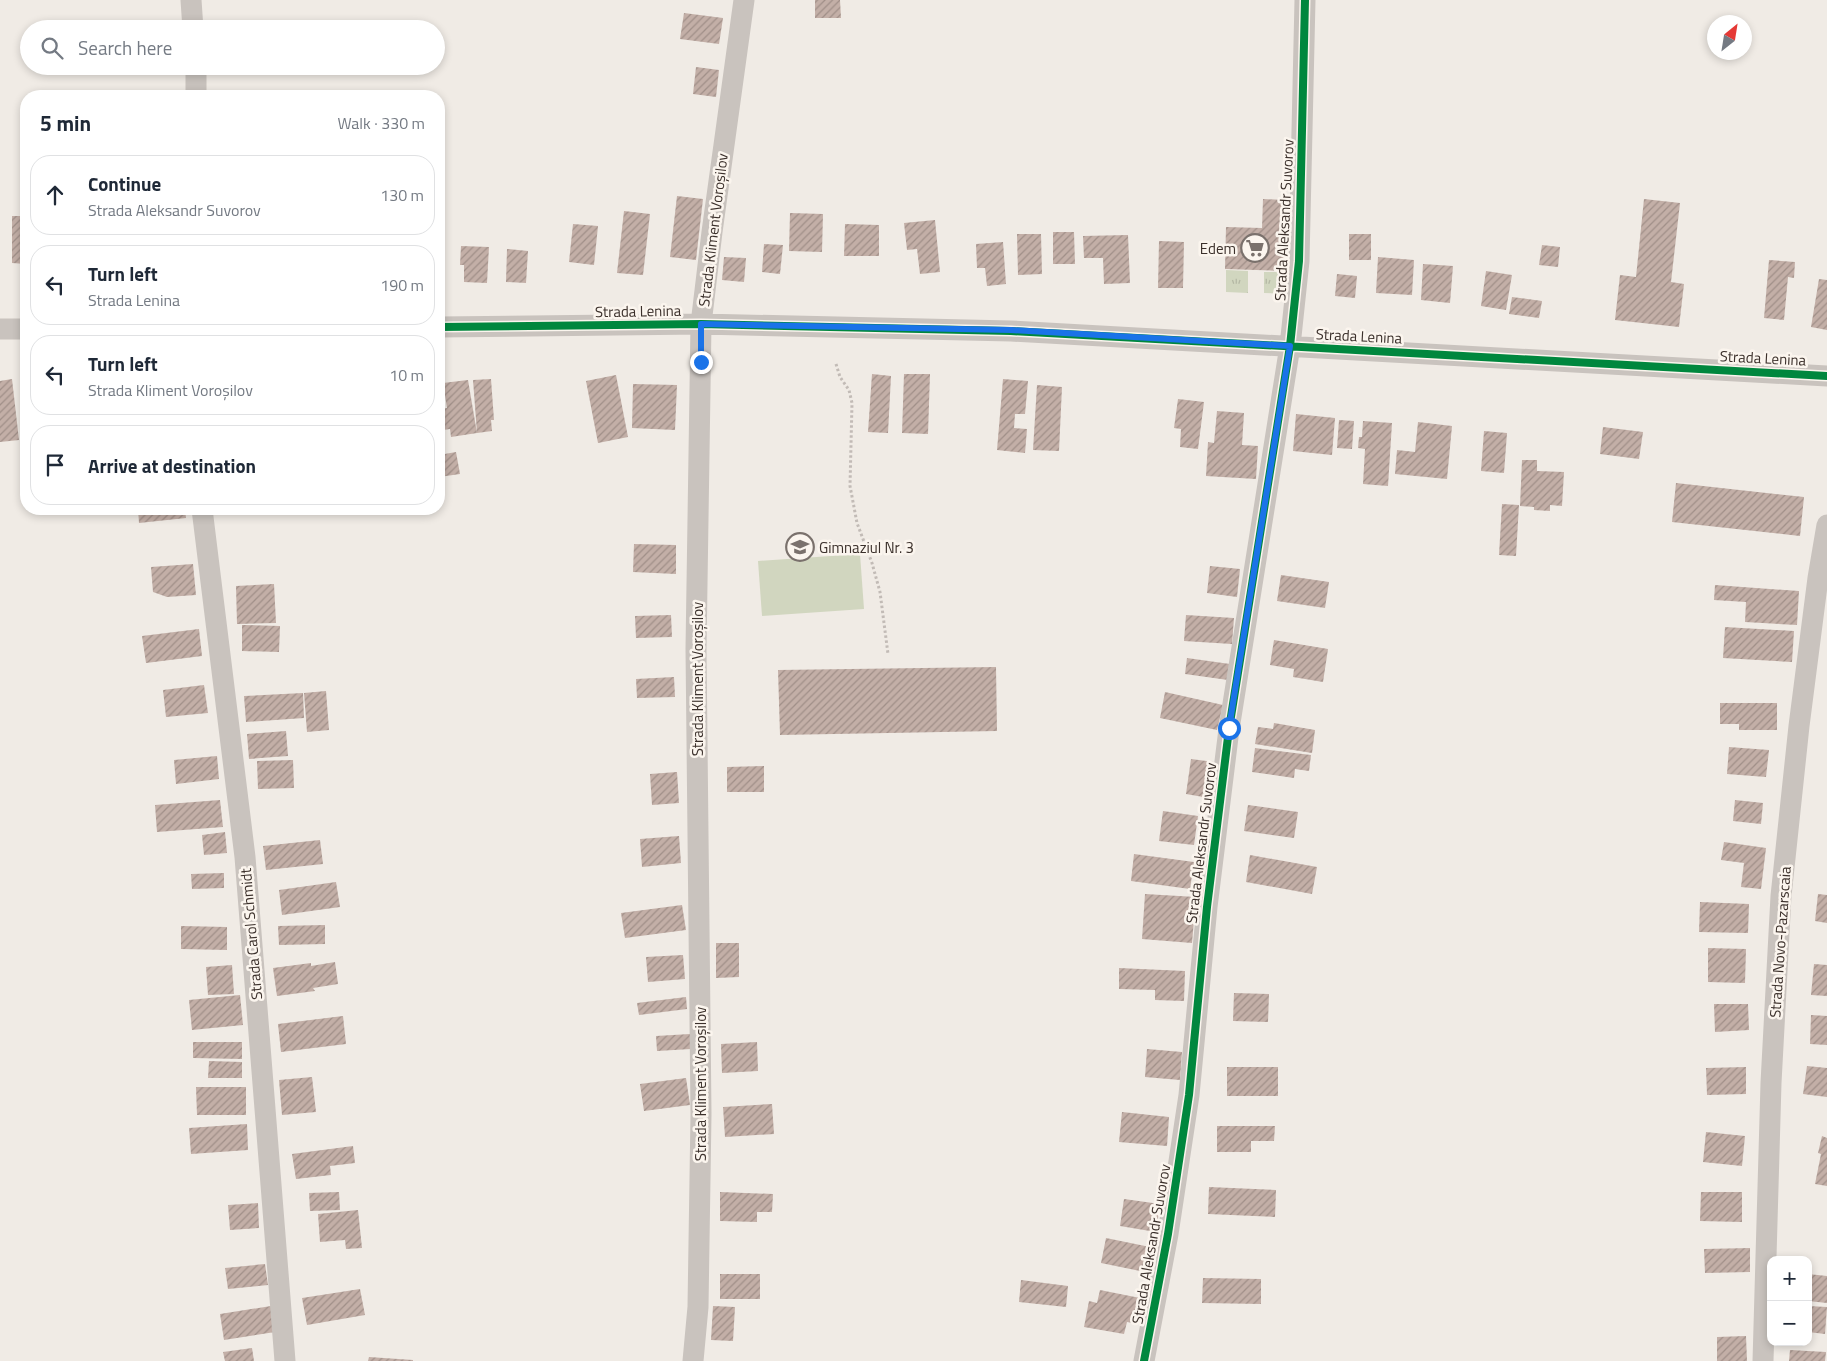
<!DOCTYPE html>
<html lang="en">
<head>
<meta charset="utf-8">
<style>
	body { margin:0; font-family:"Titillium Web",sans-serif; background:#f6f6f7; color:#1f2937 }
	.controls { position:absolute; right:15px; bottom:15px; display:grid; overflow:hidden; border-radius:10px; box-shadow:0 2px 8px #0003 }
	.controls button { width:45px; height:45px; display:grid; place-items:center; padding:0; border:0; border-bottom:1px solid #e0e1e3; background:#fff; color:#1f2937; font:25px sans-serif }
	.compass { position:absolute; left:1707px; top:15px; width:45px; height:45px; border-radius:50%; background:#fff; box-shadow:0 2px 8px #0003; rotate:30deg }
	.stop { position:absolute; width:15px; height:15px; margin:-11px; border:4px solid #1a73e8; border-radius:50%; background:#fff }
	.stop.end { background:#1a73e8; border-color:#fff; box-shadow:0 1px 5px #0008 }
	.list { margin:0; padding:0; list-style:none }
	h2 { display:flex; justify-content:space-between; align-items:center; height:65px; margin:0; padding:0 20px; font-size:21px }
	h2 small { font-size:16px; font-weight:400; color:#747a83 }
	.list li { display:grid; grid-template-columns:32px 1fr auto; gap:15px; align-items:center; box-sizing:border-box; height:80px; margin:0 10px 10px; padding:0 10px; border:1px solid #e0e1e3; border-radius:20px }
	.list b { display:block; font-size:19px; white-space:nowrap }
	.list p { margin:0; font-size:16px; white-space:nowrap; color:#747a83 }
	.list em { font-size:16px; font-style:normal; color:#747a83 }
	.icon { flex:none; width:28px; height:28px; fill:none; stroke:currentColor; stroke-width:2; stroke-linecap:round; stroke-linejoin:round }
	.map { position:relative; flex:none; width:1827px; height:1361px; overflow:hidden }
	.search { position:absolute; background:#fff; box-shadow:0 2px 8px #0003; left:20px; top:20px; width:425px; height:55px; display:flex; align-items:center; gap:12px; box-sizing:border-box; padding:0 18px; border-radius:28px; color:#747a83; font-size:19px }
	.panel { position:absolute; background:#fff; box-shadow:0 2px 8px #0003; left:20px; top:90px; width:425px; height:425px; border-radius:20px }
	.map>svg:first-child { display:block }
	.grass { fill:url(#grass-tufts) }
	.pitch { fill:#d1d6bf }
	.building { fill:url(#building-hatch) }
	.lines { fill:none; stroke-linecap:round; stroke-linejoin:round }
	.path { stroke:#c2bbb6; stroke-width:3; stroke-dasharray:2.5 2.5; stroke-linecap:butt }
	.minor { stroke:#c9c3be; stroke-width:21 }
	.cycleway-casing { stroke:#fbf5ee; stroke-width:11 }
	.cycleway { stroke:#00873e; stroke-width:8 }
	.route { stroke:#1a73e8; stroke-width:6 }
	.labels { text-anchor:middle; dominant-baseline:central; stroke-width:5; stroke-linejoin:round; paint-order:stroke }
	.street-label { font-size:15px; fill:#3b302b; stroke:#fbf5ee }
	.poi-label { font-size:15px; fill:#3b302b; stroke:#fbf5ee; text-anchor:end }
</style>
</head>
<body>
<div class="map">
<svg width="1827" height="1361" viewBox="0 0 1827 1361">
	<defs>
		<pattern id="grass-tufts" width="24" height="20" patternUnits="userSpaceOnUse" patternTransform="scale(1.25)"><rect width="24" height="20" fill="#d1d6bf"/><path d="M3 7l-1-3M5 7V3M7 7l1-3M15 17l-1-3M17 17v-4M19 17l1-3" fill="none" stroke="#b4b8a4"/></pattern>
		<pattern id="building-hatch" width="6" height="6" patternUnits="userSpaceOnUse" patternTransform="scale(1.25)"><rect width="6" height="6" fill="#c3afa7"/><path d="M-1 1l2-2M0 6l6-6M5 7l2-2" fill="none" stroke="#a08f88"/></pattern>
	</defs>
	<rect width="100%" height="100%" fill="#f0ebe5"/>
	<path class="grass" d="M 1226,270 L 1248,271 L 1248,293 L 1226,292 Z
		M 1264,272 L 1287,272 L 1286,294 L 1264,293 Z"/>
	<path class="pitch" d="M 860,554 L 864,609 L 762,616 L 758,561 Z"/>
	<path class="building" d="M 815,0 L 840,0 L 841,18 L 815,18 Z
		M 684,13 L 723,18 L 719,44 L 680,39 Z
		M 696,67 L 719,70 L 716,97 L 693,94 Z
		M 677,196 L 703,199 L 696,260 L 670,257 Z
		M 1263,199 L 1285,200 L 1283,271 L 1225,269 L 1226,227 L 1262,228 Z
		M 1644,199 L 1680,203 L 1671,282 L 1684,284 L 1679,327 L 1615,320 L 1620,275 L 1636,277 Z
		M 624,211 L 650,214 L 643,275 L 617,273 Z
		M 790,213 L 823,214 L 822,252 L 789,251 Z
		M 12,216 L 26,216 L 26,264 L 12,263 Z
		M 935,220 L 940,272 L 920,274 L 917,249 L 907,250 L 904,223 Z
		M 573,224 L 598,226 L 594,265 L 569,262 Z
		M 845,224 L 879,225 L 879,256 L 844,256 Z
		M 1053,232 L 1074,232 L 1075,264 L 1053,264 Z
		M 1017,234 L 1041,234 L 1042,274 L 1018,275 Z
		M 1349,234 L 1371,234 L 1371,260 L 1349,260 Z
		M 1128,235 L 1130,283 L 1104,284 L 1103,258 L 1084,258 L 1083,236 Z
		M 1159,241 L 1184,242 L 1183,288 L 1158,288 Z
		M 1003,242 L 1006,284 L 987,286 L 985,268 L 977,268 L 976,244 Z
		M 764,244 L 783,245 L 780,274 L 762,272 Z
		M 1542,245 L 1560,247 L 1558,267 L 1539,265 Z
		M 461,246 L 489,247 L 487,283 L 464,282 L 464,265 L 460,265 Z
		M 507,249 L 528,251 L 526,283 L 506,282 Z
		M 724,257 L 746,258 L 744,282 L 722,280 Z
		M 1378,257 L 1414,260 L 1412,295 L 1376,293 Z
		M 1769,260 L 1795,262 L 1794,278 L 1788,277 L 1784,320 L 1764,318 Z
		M 1423,264 L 1453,266 L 1450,303 L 1421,300 Z
		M 1486,271 L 1512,275 L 1506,310 L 1481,306 Z
		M 1337,274 L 1357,276 L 1355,298 L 1335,296 Z
		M 1819,279 L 1827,280 L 1827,330 L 1811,327 Z
		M 1512,297 L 1542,301 L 1539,318 L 1509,314 Z
		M 872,374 L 891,376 L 888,433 L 868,432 Z
		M 904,374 L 930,374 L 928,434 L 902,433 Z
		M 616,375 L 628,437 L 598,443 L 586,381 Z
		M 12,379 L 19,440 L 0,442 L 0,381 Z
		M 491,379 L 494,420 L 491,420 L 492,431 L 477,433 L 473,380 Z
		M 1003,379 L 1028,381 L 1025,414 L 1015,414 L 1014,428 L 1027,429 L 1025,453 L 997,450 Z
		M 468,380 L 477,433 L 451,437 L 450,429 L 443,430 L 440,409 L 447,408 L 443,383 Z
		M 633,384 L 677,385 L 675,430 L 632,428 Z
		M 1037,385 L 1062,387 L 1059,451 L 1033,450 Z
		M 1178,399 L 1204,402 L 1198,449 L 1180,447 L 1181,429 L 1174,428 Z
		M 1217,411 L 1244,413 L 1242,445 L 1258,446 L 1256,479 L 1206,476 L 1208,442 L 1214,443 Z
		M 1296,414 L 1335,418 L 1332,455 L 1293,451 Z
		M 1339,420 L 1354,421 L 1352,449 L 1337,448 Z
		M 1363,421 L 1392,423 L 1388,486 L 1363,484 L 1365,449 L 1358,448 L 1359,437 L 1362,437 Z
		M 1418,422 L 1452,426 L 1447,479 L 1395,474 L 1397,450 L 1415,452 Z
		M 1603,427 L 1643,432 L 1639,459 L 1600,454 Z
		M 1484,431 L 1507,433 L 1504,473 L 1481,471 Z
		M 456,452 L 460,474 L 439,477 L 439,455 Z
		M 1522,460 L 1537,460 L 1537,471 L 1564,472 L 1562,506 L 1550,505 L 1550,511 L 1534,510 L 1534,507 L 1520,506 Z
		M 1676,483 L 1804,497 L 1800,536 L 1672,522 Z
		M 1502,504 L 1519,505 L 1516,556 L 1499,555 Z
		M 138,509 L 185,509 L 186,518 L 139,523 Z
		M 634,544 L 676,545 L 676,574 L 633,572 Z
		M 193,564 L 196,595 L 167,597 L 153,592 L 151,567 Z
		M 1210,566 L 1240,569 L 1237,597 L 1207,593 Z
		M 1281,575 L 1329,582 L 1325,608 L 1277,601 Z
		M 274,584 L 276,623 L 237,624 L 236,586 Z
		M 1715,585 L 1799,591 L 1797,625 L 1745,622 L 1746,602 L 1714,600 Z
		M 671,615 L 672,637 L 636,638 L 635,616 Z
		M 1186,615 L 1234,618 L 1232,644 L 1184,641 Z
		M 242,625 L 280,626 L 279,652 L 242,651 Z
		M 1725,627 L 1794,631 L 1792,662 L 1723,658 Z
		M 199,629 L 202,656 L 146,663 L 142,636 Z
		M 1274,640 L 1328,649 L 1323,682 L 1293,677 L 1294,669 L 1270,665 Z
		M 1187,658 L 1230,664 L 1228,680 L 1185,674 Z
		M 996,667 L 997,731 L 780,735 L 778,670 Z
		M 674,677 L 675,697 L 637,698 L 636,679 Z
		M 204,685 L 208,713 L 166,717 L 163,690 Z
		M 326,691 L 329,730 L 307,732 L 304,693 Z
		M 1165,692 L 1223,705 L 1217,730 L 1160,718 Z
		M 303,693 L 304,718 L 246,722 L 244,696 Z
		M 1720,703 L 1777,703 L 1777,730 L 1739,730 L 1739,724 L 1720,724 Z
		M 1274,723 L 1315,730 L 1312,753 L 1255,744 L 1258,727 L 1273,729 Z
		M 286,731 L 288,756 L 249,759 L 247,734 Z
		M 1729,747 L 1769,750 L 1766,777 L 1727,774 Z
		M 1255,748 L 1311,755 L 1309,771 L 1295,769 L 1294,778 L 1252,772 Z
		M 217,756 L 219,779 L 176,784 L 174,760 Z
		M 1191,759 L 1214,762 L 1209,798 L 1186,794 Z
		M 293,760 L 294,788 L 258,789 L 257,761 Z
		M 764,766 L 764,792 L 727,792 L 727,767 Z
		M 677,772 L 679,803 L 652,805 L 650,774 Z
		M 220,800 L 223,827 L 157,832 L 155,805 Z
		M 1735,800 L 1763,803 L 1761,824 L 1733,821 Z
		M 1248,805 L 1298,812 L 1294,838 L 1244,831 Z
		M 1163,811 L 1198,816 L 1194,845 L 1159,841 Z
		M 225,832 L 227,853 L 204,855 L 202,835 Z
		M 679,836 L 681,863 L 642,867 L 640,839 Z
		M 320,840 L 323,864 L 266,870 L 263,846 Z
		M 1724,842 L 1766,848 L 1761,889 L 1741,887 L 1744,863 L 1721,860 Z
		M 1134,854 L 1194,862 L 1190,889 L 1131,881 Z
		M 1250,855 L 1317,867 L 1312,894 L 1246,882 Z
		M 224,873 L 224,888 L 192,889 L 191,874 Z
		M 336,882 L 340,907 L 282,915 L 279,890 Z
		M 1145,894 L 1196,897 L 1192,943 L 1142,939 Z
		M 1818,894 L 1827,895 L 1827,923 L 1815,921 Z
		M 1700,902 L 1749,904 L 1748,933 L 1699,932 Z
		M 682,905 L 686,930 L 625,938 L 621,913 Z
		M 325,925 L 325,944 L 279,945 L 278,926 Z
		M 181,926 L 227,927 L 227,950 L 181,949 Z
		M 716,943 L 739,943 L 739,977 L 716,978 Z
		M 1708,948 L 1746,949 L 1745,983 L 1708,982 Z
		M 683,955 L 685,979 L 648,982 L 646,957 Z
		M 335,962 L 338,984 L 313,988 L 315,991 L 277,996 L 273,968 L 311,963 L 311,966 Z
		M 1814,964 L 1827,965 L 1827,996 L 1811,995 Z
		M 232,965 L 234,994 L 208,995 L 206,967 Z
		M 1119,968 L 1185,971 L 1184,1001 L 1155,1000 L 1155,990 L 1119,989 Z
		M 1234,993 L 1269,994 L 1268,1022 L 1233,1021 Z
		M 240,995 L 243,1025 L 192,1030 L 189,1000 Z
		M 686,997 L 687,1009 L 639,1015 L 637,1003 Z
		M 1714,1004 L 1748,1004 L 1749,1030 L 1715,1032 Z
		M 1811,1015 L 1827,1016 L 1827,1045 L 1810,1044 Z
		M 343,1016 L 346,1044 L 281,1052 L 278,1024 Z
		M 690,1034 L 691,1049 L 657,1051 L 656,1036 Z
		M 193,1042 L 242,1042 L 242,1059 L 193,1058 Z
		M 757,1042 L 758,1071 L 722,1073 L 721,1044 Z
		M 1147,1049 L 1182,1052 L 1180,1080 L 1145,1077 Z
		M 209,1061 L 242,1062 L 242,1078 L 208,1078 Z
		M 1807,1066 L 1827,1068 L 1827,1097 L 1803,1094 Z
		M 1227,1067 L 1278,1067 L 1278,1096 L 1227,1096 Z
		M 1746,1067 L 1746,1094 L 1707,1095 L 1706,1068 Z
		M 312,1077 L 316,1112 L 282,1115 L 279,1080 Z
		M 686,1078 L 690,1105 L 644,1111 L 640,1084 Z
		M 196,1087 L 246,1087 L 246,1115 L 197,1115 Z
		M 772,1104 L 774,1134 L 725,1137 L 723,1107 Z
		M 1122,1112 L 1169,1117 L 1167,1146 L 1119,1142 Z
		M 247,1124 L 248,1150 L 191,1154 L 189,1128 Z
		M 1217,1126 L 1275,1126 L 1274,1141 L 1251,1141 L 1251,1152 L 1217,1152 Z
		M 1706,1132 L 1745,1136 L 1742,1166 L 1703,1162 Z
		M 1822,1136 L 1827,1138 L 1827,1186 L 1815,1184 L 1821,1154 L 1818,1153 Z
		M 353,1146 L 355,1163 L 330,1166 L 331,1175 L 296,1179 L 292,1154 Z
		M 1209,1187 L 1276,1190 L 1275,1217 L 1208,1214 Z
		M 339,1192 L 340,1210 L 310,1211 L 309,1193 Z
		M 720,1192 L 773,1194 L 772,1212 L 757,1212 L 757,1222 L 720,1221 Z
		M 1701,1192 L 1742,1192 L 1742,1222 L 1700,1221 Z
		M 1124,1199 L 1160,1204 L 1156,1232 L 1120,1226 Z
		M 258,1203 L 259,1228 L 230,1230 L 228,1205 Z
		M 358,1210 L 362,1248 L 346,1249 L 345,1240 L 320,1242 L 318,1214 Z
		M 1106,1238 L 1150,1247 L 1145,1272 L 1101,1263 Z
		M 1750,1248 L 1750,1272 L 1705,1273 L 1704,1249 Z
		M 265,1264 L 268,1285 L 228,1289 L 225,1268 Z
		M 720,1274 L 760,1274 L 760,1299 L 720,1299 Z
		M 1808,1274 L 1827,1276 L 1827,1303 L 1808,1301 Z
		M 1203,1278 L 1261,1279 L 1261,1304 L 1202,1303 Z
		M 1021,1280 L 1068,1286 L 1066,1307 L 1019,1302 Z
		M 360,1289 L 365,1315 L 307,1325 L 302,1298 Z
		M 1100,1290 L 1140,1298 L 1137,1314 L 1134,1313 L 1133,1323 L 1127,1322 L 1124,1334 L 1084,1327 L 1089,1301 L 1097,1303 Z
		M 271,1306 L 275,1332 L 224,1340 L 220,1314 Z
		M 713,1306 L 735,1307 L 733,1341 L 711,1340 Z
		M 1808,1306 L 1827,1307 L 1825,1334 L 1808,1332 Z
		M 1746,1336 L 1747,1361 L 1717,1361 L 1717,1337 Z
		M 252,1348 L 254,1361 L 225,1361 L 223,1352 Z
		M 1790,1350 L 1826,1352 L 1825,1361 L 1789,1361 Z
		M 369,1357 L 413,1360 L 413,1361 L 368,1361 Z"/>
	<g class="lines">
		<path class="path" d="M 836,364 L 840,377 L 849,390 L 852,403 L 850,486 L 857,523 L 872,563 L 880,592 L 888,654"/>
		<path class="minor" d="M 191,0 L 193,29
			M 196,96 L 196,66
			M 439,327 L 701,324 L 1011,331 L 1827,376
			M 0,329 L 26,329
			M 202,509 L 245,857 L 285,1361
			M 693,1361 L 698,1307 L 701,1114 L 696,649 L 701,324 L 712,232 L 744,0
			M 1144,1361 L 1168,1234 L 1189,1095 L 1207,907 L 1229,729 L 1290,346 L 1299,261 L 1305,0
			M 1763,1361 L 1771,1083 L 1781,896 L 1799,726 L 1818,578 L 1827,525"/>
		<defs>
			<path id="cycleway" d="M 439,327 L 701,324 L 1011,331 L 1827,376
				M 1144,1361 L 1168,1234 L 1189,1095 L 1207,907 L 1229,729 L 1290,346 L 1299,261 L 1305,0"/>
		</defs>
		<use href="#cycleway" class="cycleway-casing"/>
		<use href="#cycleway" class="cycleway"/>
	</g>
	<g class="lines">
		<path class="route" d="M 701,362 L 701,324 L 1011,330 L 1290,346 L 1229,728"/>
	</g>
	<defs>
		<symbol id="supermarket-ring" viewBox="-11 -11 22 22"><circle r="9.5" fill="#fbf5ee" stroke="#7a716c" stroke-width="1.5"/><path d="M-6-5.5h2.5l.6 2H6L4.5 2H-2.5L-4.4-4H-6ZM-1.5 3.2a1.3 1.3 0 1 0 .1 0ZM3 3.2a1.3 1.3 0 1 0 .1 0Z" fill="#7a716c"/></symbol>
		<symbol id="school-ring" viewBox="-11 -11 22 22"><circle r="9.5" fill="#fbf5ee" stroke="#7a716c" stroke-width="1.5"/><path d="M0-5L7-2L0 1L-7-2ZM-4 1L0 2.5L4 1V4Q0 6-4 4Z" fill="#7a716c"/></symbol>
	</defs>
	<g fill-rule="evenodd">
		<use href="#supermarket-ring" x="1239" y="232" width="32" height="32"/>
		<use href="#school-ring" x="784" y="531" width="32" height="32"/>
	</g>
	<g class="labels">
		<g class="street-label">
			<text transform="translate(1284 220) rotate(-87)">Strada Aleksandr Suvorov</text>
			<text transform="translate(713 230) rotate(-83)">Strada Kliment Voroșilov</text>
			<text transform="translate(638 311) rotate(-1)">Strada Lenina</text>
			<text transform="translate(1359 336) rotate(3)">Strada Lenina</text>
			<text transform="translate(1763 358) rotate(3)">Strada Lenina</text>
			<text transform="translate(697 679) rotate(-90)">Strada Kliment Voroșilov</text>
			<text transform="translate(1201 843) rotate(-83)">Strada Aleksandr Suvorov</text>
			<text transform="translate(251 934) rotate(-95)">Strada Carol Schmidt</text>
			<text transform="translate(1780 942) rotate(-86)">Strada Novo-Pazarscaia</text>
			<text transform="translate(700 1084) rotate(-90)">Strada Kliment Voroșilov</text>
			<text transform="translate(1151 1244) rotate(-80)">Strada Aleksandr Suvorov</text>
		</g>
		<g class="poi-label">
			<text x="1236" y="248">Edem</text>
			<text x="819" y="547" text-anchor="start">Gimnaziul Nr. 3</text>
		</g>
	</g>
</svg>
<div class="controls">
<button>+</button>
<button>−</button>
</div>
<svg class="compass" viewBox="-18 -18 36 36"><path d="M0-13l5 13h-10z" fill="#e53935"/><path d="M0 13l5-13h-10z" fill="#747a83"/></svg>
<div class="stop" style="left:1229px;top:728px"></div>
<div class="stop end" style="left:701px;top:362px"></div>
<div class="search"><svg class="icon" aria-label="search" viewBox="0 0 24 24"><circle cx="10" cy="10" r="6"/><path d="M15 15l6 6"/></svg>Search here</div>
<section class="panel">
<h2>5 min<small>Walk · 330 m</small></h2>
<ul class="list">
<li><svg class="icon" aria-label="ahead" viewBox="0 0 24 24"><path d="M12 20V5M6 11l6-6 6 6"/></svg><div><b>Continue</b><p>Strada Aleksandr Suvorov</p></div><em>130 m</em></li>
<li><svg class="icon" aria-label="left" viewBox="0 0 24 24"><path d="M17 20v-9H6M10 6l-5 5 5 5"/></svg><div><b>Turn left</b><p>Strada Lenina</p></div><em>190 m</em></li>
<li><svg class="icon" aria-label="left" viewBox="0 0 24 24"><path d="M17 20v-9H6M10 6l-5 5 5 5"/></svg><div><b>Turn left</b><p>Strada Kliment Voroșilov</p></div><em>10 m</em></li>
<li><svg class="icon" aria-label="arrive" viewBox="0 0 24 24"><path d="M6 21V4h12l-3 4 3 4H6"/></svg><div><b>Arrive at destination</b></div></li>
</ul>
</section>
</div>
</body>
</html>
